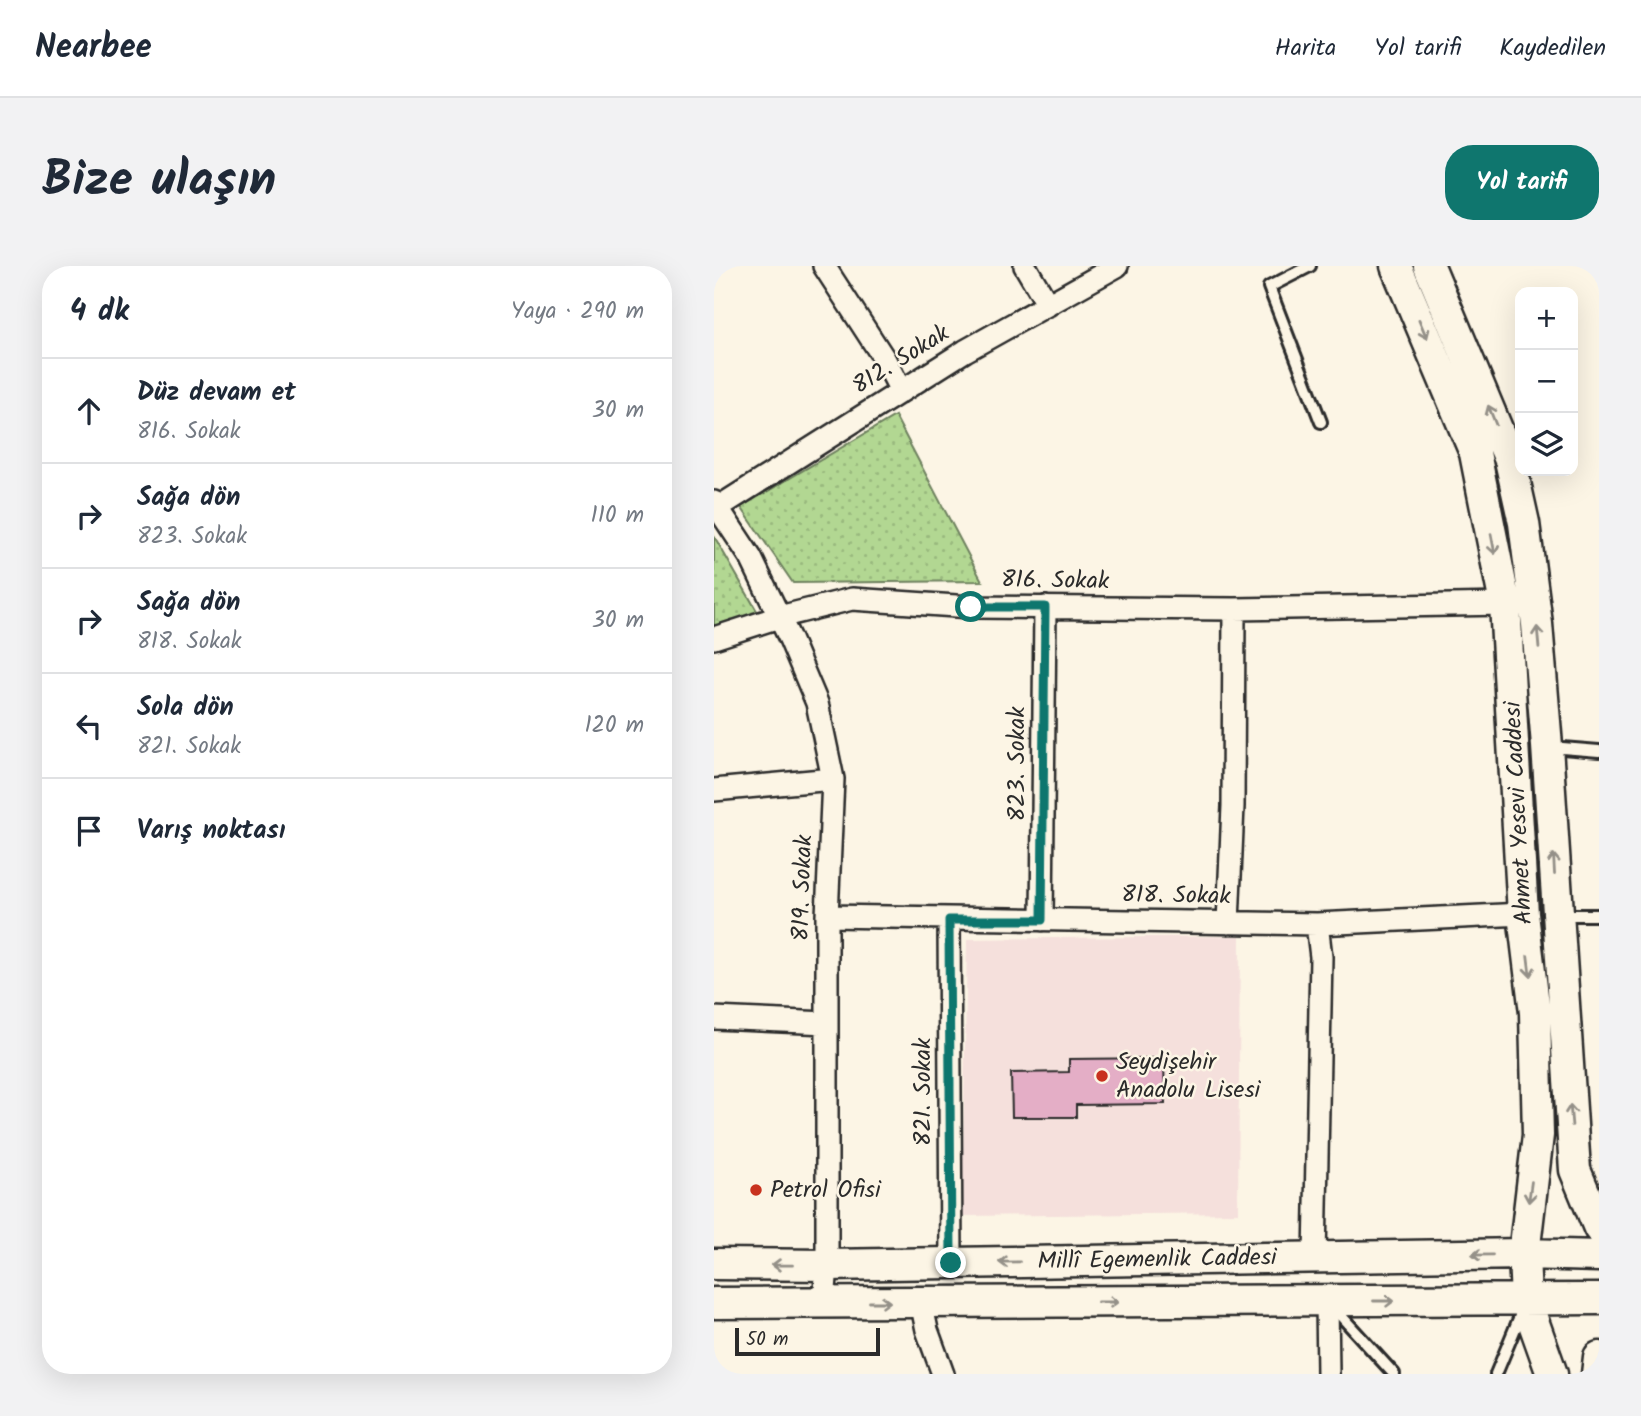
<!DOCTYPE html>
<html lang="tr">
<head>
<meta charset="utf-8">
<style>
	body { margin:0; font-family:Kalam,sans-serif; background:#f2f2f3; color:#1f2937 }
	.controls { position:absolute; right:21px; top:21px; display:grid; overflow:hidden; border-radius:14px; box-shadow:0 7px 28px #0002 }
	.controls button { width:63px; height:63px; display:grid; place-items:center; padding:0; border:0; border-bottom:2px solid #e0e1e3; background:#fff; color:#1f2937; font:35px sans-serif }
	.scale { position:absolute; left:21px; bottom:18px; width:145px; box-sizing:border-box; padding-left:7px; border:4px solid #2b2b2b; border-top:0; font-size:19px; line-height:24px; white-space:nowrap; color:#2b2b2b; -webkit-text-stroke:5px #fcf5e5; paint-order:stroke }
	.stop { position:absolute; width:21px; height:21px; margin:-16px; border:5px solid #0f766e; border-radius:50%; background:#fff }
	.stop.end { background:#0f766e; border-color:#fff; box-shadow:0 2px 7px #0008 }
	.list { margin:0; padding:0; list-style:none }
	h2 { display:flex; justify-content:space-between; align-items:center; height:91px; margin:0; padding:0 28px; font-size:30px }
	h2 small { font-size:23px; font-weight:400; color:#747a83 }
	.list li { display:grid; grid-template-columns:46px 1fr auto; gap:21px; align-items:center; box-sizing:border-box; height:105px; padding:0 28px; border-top:2px solid #e0e1e3 }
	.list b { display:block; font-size:26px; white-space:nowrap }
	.list p { margin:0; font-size:23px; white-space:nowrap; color:#747a83 }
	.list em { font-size:23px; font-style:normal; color:#747a83 }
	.icon { flex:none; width:38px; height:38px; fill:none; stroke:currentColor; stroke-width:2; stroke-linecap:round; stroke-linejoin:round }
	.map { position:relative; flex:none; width:885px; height:1108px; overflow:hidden; border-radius:28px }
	header { display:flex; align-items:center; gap:42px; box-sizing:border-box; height:98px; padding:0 35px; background:#fff; border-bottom:2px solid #e0e1e3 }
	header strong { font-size:33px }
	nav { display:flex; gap:38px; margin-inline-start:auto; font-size:24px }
	.intro { display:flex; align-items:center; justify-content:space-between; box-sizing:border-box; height:168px; padding:0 42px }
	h1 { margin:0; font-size:49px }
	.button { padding:18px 32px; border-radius:28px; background:#0f766e; color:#fff; font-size:24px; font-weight:700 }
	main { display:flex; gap:42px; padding:0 42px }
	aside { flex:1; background:#fff; border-radius:28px; box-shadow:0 7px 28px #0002 }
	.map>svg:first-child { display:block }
	.built { fill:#f5e0dc }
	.park { fill:url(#park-dots); stroke:#6e815e; stroke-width:2 }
	.building { fill:#e4aec6; stroke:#2b2b2b; stroke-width:2 }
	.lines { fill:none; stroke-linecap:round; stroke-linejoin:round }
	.lane-casing { stroke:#2b2b2b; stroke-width:16 }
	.street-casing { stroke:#2b2b2b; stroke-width:26 }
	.secondary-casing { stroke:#2b2b2b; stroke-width:35 }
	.lane { stroke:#fcf5e5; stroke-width:10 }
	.street { stroke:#fcf5e5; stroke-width:21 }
	.secondary { stroke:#fcf5e5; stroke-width:30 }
	.oneway { stroke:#949088 }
	.route { stroke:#0f766e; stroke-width:9 }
	.poi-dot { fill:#c8321e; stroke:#fcf5e5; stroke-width:2.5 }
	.labels { text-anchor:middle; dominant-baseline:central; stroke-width:5; stroke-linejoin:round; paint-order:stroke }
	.street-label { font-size:24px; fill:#2b2b2b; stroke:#fcf5e5 }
	.poi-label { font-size:24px; fill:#2b2b2b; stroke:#fcf5e5; text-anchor:start }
</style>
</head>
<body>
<header>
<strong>Nearbee</strong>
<nav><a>Harita</a><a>Yol tarifi</a><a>Kaydedilen</a></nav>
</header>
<div class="intro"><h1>Bize ulaşın</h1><a class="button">Yol tarifi</a></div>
<main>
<aside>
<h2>4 dk<small>Yaya · 290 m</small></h2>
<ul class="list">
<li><svg class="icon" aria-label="ahead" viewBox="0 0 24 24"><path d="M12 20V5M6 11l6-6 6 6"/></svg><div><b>Düz devam et</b><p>816. Sokak</p></div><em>30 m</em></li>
<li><svg class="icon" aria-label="right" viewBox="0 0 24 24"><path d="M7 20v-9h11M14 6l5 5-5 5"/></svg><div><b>Sağa dön</b><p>823. Sokak</p></div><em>110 m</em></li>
<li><svg class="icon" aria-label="right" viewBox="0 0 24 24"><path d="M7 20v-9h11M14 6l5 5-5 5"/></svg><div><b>Sağa dön</b><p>818. Sokak</p></div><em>30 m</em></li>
<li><svg class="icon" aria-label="left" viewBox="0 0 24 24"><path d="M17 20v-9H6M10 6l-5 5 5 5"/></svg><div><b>Sola dön</b><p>821. Sokak</p></div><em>120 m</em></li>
<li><svg class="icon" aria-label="arrive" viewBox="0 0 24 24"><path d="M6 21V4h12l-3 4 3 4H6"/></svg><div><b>Varış noktası</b></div></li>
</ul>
</aside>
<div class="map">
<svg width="885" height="1108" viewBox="0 0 885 1108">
	<defs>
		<pattern id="park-dots" width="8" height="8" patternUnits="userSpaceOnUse" patternTransform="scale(1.75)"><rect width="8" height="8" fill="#b2d792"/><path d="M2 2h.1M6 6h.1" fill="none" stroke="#99b97e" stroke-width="1.8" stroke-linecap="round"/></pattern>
	</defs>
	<rect width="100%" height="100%" fill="#fcf5e5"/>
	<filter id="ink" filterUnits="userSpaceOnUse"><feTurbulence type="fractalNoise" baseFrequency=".0143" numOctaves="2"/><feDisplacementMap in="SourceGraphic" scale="14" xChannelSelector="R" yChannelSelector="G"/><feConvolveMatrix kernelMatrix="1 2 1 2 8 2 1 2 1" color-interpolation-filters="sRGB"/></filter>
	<g filter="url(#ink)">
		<path class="built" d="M 526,670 L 524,947 L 248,950 L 253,673 Z"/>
		<path class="park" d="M 181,150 L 268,315 L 79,317 L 27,241 Z
			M 0,270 L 47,352 L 0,366 Z"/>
		<path class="building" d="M 450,792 L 451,838 L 362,839 L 362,851 L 298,851 L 297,807 L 355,806 L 355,793 Z"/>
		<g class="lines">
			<defs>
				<path id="lane" d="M 596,0 L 555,21 L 607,156
					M 836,481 L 885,485
					M 845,649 L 885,649
					M 618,1040 L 680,1108
					M 782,1108 L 809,1043"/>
				<path id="street" d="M 110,0 L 171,94 L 187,125
					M 311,0 L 334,39
					M 0,236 L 37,292 L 76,373 L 103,437 L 119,513 L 113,650 L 113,999 L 110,1037
					M 0,244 L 251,85 L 403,0
					M 0,372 L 65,351 L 138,333 L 257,341 L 520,343 L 791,338
					M 0,524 L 119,513
					M 113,650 L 603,658 L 809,648
					M 235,654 L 237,997
					M 328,654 L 331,341
					M 514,657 L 519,540 L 520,343
					M 0,752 L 113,757
					M 601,991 L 607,691 L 603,658
					M 207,1036 L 213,1064 L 229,1108
					M 613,1036 L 614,1108"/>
				<path id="secondary" d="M 682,0 L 761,187 L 791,338 L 809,648 L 821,747 L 824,869 L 810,988 L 812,1035 L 838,1108
					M 715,0 L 796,194 L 810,257 L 823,358 L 833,480 L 861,904 L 885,962
					M 0,998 L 113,999 L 810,988 L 885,990
					M 0,1037 L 885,1033
					M 883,1108 L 885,1091"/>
			</defs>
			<use href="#lane" class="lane-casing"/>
			<use href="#street" class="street-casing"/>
			<use href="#secondary" class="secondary-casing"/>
			<use href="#lane" class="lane"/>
			<use href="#street" class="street"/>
			<use href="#secondary" class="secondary"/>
		</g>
		<defs><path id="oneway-shaft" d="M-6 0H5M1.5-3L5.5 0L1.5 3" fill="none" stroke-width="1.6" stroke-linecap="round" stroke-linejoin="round" transform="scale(1.75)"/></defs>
		<g class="oneway">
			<use href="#oneway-shaft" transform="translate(709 63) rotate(67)"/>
			<use href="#oneway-shaft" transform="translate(778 149) rotate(-112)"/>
			<use href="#oneway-shaft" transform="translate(779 278) rotate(79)"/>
			<use href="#oneway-shaft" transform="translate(824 371) rotate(-95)"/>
			<use href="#oneway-shaft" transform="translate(840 598) rotate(-93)"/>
			<use href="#oneway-shaft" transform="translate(815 700) rotate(83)"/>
			<use href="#oneway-shaft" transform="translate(857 849) rotate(-95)"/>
			<use href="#oneway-shaft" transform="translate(816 926) rotate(98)"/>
			<use href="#oneway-shaft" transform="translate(768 989) rotate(179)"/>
			<use href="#oneway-shaft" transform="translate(295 996) rotate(179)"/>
			<use href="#oneway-shaft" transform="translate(68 999) rotate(-179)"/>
			<use href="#oneway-shaft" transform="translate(670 1035)"/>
			<use href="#oneway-shaft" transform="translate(166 1036)"/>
			<use href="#oneway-shaft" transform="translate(394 1036)"/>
		</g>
	</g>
	<g class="lines" filter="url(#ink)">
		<path class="route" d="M 237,997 L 235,654 L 328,654 L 331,341 L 257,341"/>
	</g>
	<g class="poi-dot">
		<circle cx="388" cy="810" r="7"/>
		<circle cx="42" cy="924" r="7"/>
	</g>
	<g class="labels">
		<g class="street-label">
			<text transform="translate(187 94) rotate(-32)">812. Sokak</text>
			<text transform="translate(341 315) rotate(1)">816. Sokak</text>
			<text transform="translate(303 498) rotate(-90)">823. Sokak</text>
			<text transform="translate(805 547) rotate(-93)">Ahmet Yesevi Caddesi</text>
			<text transform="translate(89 622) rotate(-88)">819. Sokak</text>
			<text transform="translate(462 630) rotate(1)">818. Sokak</text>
			<text transform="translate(209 826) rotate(-90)">821. Sokak</text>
			<text transform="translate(443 994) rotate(-1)">Millî Egemenlik Caddesi</text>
		</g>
		<g class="poi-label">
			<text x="402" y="796">Seydişehir<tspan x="402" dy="28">Anadolu Lisesi</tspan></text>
			<text x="56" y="924">Petrol Ofisi</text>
		</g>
	</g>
</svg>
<div class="controls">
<button>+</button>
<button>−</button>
<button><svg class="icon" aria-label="layers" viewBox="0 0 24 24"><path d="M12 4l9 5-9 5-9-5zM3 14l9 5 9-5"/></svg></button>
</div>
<div class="scale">50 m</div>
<div class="stop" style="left:257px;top:341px"></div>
<div class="stop end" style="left:237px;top:997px"></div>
</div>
</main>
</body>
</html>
